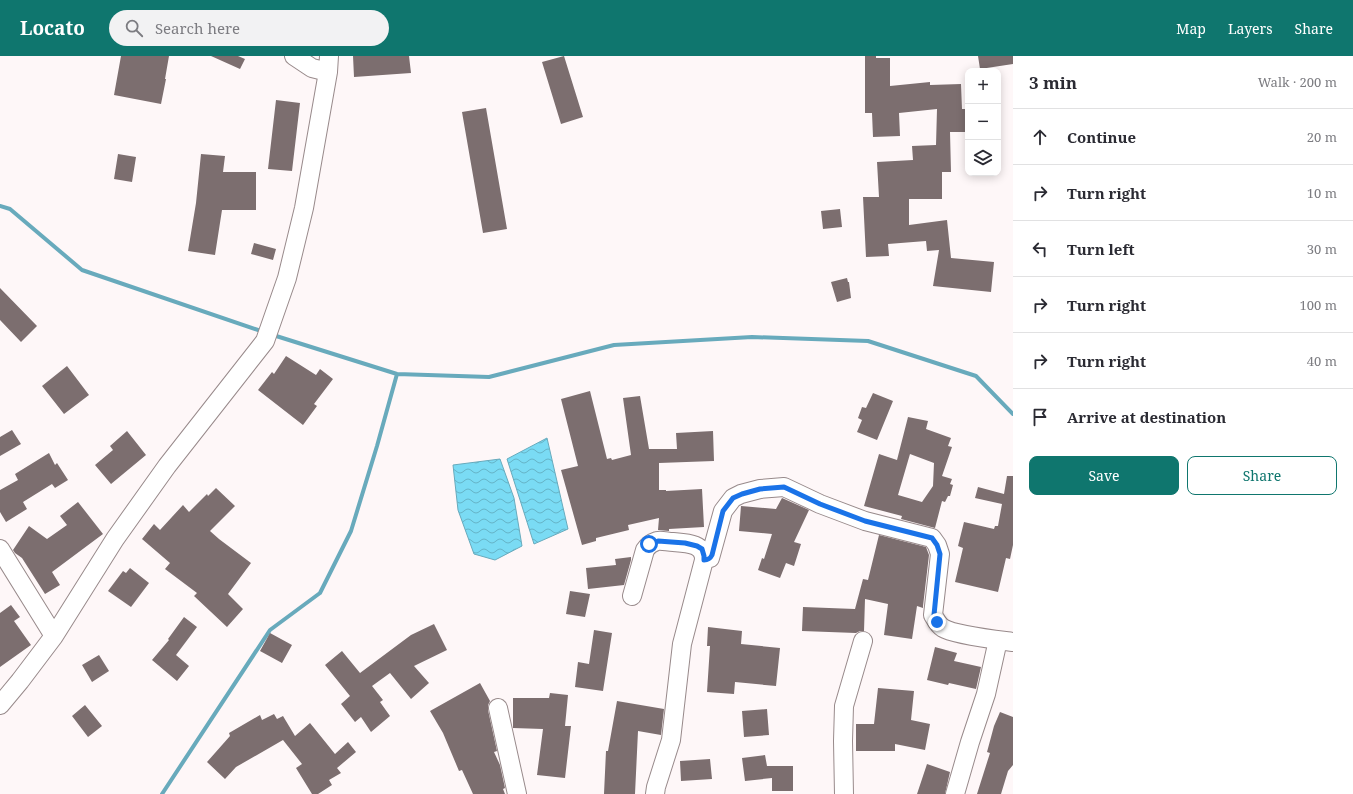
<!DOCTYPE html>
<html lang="en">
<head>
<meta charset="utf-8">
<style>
	body { margin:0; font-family:"Noto Serif",serif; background:#f2f2f3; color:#2b2b33 }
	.controls { position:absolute; right:12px; top:12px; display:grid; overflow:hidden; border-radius:8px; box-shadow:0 2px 10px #0003 }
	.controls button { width:36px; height:36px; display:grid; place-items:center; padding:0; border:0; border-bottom:1px solid #e1e1e2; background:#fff; color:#2b2b33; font:20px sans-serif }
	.stop { position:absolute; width:12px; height:12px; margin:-9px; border:3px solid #1a73e8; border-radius:50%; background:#fff }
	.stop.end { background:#1a73e8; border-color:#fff; box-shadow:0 1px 4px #0008 }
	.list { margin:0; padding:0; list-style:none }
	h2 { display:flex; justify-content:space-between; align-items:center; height:52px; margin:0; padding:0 16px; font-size:17px }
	h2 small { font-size:13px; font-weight:400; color:#7c7c81 }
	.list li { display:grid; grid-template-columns:26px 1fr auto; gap:12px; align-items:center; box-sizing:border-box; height:56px; padding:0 16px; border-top:1px solid #e1e1e2 }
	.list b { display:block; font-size:15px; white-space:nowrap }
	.list em { font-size:13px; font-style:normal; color:#7c7c81 }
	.actions { display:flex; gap:8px; padding:12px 16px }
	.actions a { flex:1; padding:9px 0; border:1px solid #0f766e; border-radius:8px; text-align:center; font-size:14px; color:#0f766e }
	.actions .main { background:#0f766e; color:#fff }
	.icon { flex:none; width:22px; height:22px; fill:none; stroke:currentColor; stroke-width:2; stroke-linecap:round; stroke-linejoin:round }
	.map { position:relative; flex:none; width:1013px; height:738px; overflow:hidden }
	header { display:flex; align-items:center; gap:24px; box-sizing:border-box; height:56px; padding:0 20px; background:#0f766e; color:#fff }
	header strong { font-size:19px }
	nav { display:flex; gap:22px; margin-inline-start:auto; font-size:14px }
	.search { width:280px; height:36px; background:#f2f2f3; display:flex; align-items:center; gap:10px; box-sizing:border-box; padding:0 14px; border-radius:22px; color:#7c7c81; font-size:15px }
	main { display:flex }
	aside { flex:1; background:#fff }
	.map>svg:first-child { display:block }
	.water { fill:url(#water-waves); stroke:#68aabc }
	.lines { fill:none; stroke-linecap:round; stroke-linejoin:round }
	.stream { stroke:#68aabc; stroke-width:4 }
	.building { fill:#7c6e6f; fill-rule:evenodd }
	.minor-casing { stroke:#988a8b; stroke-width:20 }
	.minor { stroke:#fff; stroke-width:18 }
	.route { stroke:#1a73e8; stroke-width:5 }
</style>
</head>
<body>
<header>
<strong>Locato</strong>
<div class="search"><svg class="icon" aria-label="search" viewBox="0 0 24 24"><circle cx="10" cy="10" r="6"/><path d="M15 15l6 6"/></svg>Search here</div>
<nav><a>Map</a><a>Layers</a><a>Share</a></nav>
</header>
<main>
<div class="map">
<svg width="1013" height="738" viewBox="0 0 1013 738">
	<defs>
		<pattern id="water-waves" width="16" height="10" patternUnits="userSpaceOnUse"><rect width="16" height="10" fill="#7adbf4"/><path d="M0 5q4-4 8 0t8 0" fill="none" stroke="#65b3c7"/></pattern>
	</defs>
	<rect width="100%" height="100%" fill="#fef7f8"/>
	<path class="water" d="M 547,382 L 568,473 L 534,488 L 507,403 Z
		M 500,403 L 514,442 L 522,490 L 495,504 L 474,498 L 458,454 L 453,409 Z"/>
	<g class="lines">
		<path class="stream" d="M 0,150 L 10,153 L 82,214 L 264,276
			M 273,279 L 397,318 L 489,321 L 614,289 L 752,281 L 868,285 L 976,320 L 1013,358
			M 162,738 L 270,574 L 320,537 L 351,475 L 377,390 L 397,318"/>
	</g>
	<path class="building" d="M 121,0 L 169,0 L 165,23 L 166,23 L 161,48 L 114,39 Z
		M 211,0 L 238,0 L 245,3 L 240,13 Z
		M 353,0 L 409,0 L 411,17 L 354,21 Z
		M 564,0 L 583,61 L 561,68 L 542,6 Z
		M 865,0 L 876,0 L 876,2 L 890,2 L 890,30 L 930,26 L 930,29 L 961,28 L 962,53 L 968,53 L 968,76 L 950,76 L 951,116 L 942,116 L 942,143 L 909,143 L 909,169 L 947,164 L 951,202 L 994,206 L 991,236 L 933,230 L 939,194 L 927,195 L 926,185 L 888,188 L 889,200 L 866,201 L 863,141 L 879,141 L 877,106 L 913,104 L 912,90 L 936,89 L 937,53 L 899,57 L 900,80 L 873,81 L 872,57 L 865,57 Z
		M 978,0 L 1013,0 L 1013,8 L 980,13 Z
		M 276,44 L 300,47 L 292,115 L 268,113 Z
		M 486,52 L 507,173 L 483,177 L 462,56 Z
		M 118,98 L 136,101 L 132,126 L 114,123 Z
		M 201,98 L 225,100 L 223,116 L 256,116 L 256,154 L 222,154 L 215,199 L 188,195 L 196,147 Z
		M 840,153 L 842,171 L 823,173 L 821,155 Z
		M 254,187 L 276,193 L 273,204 L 251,198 Z
		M 847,222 L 848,226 L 849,226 L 851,242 L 837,246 L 831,226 Z
		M 0,232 L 37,270 L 21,286 L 0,264 Z
		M 286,300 L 316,319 L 320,313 L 333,323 L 314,348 L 317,350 L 303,369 L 258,334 L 272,316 L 274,318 Z
		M 67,310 L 89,339 L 64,358 L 42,330 Z
		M 590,335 L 607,403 L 611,402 L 612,404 L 631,399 L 623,342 L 640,340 L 649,393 L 677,393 L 676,377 L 713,375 L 714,405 L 659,407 L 659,434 L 666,434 L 666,435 L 702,433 L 704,471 L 669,473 L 669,475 L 658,474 L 659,462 L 628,469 L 629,474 L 596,482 L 596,485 L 582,489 L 561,414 L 578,410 L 561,343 Z
		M 873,337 L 893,345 L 877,384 L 857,376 L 862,364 L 858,362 L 862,351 L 866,352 Z
		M 908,361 L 928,365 L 926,373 L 951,382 L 948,390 L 952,391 L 942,420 L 952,423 L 950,428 L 953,429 L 950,440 L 948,440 L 945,446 L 942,445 L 935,472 L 901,463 L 902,460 L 864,450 L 879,398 L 897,404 ZM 910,398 L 934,407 L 933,430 L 922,446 L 898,439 Z
		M 12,374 L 21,388 L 0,400 L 0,381 Z
		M 127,375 L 146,399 L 111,428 L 95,409 L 113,394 L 110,390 Z
		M 49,397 L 55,409 L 57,407 L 68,424 L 55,432 L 52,428 L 23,446 L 27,453 L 6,466 L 0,456 L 0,434 L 18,424 L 15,418 Z
		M 1007,420 L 1013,420 L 1013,489 L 1010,503 L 1006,502 L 998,536 L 955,526 L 963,492 L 958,490 L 964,466 L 994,473 L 995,470 L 998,470 L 1002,448 L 975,442 L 978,431 L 1004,438 Z
		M 216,432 L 235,450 L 210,475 L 219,483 L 251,507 L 228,538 L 243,553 L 227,571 L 194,540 L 197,537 L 165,513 L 170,507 L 142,483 L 154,468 L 160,474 L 183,449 L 189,456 L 207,438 L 208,440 Z
		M 782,442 L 809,454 L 794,486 L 801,488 L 794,510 L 786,507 L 780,522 L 758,514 L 762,502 L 764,503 L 772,478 L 739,475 L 741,450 L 776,453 Z
		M 78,446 L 103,478 L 52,516 L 60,529 L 45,538 L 22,502 L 15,497 L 13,494 L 29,470 L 47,483 L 67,469 L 60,460 Z
		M 879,479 L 926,491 L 929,499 L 923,550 L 923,552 L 917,550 L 912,583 L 884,579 L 888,548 L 865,543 L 864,575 L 860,575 L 856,577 L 802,575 L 803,551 L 855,553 L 863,523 L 868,524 Z
		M 631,501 L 631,504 L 624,529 L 588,533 L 586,512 L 616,509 L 615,503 Z
		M 130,512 L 149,527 L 131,551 L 108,535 L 123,515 L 126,517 Z
		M 570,535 L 590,538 L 585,561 L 566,558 Z
		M 11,549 L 20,561 L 14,565 L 31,589 L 0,611 L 0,557 Z
		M 184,561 L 197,571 L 176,599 L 189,610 L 177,625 L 152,604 L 169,584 L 168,583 Z
		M 434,568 L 447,594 L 414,610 L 429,627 L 411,643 L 390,617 L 372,630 L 383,644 L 380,646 L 390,660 L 371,676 L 361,661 L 355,666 L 341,648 L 350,640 L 325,609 L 342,595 L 360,617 L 411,579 Z
		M 708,571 L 742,575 L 741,588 L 780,592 L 776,630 L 735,626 L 734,638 L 707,636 L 710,590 L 707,590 Z
		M 594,574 L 612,577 L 603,635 L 575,631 L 578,606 L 589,608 Z
		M 270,577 L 292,589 L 282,607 L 260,595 Z
		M 935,591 L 957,597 L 954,605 L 981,611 L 976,633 L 949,627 L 948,629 L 927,624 Z
		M 99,599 L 109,615 L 92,626 L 82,609 Z
		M 480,627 L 490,645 L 488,649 L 488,654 L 497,695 L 494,696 L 500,709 L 505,732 L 503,733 L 505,738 L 473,738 L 462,714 L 459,715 L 443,677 L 430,655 Z
		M 878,632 L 914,635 L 911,664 L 930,668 L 925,694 L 895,688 L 895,695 L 856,695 L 856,668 L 874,668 Z
		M 550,637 L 568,639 L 565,670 L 571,670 L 565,722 L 537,719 L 543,673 L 513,672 L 513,642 L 549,642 Z
		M 617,645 L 664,653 L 661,679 L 638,675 L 635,738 L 604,738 L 606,695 L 608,695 Z
		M 85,649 L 102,670 L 88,681 L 72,660 Z
		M 767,653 L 769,679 L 744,681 L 742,655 Z
		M 1000,656 L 1013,661 L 1013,709 L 1008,715 L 1001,738 L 977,738 L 990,697 L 987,696 L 994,670 Z
		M 274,658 L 277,663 L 283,660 L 295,680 L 310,667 L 335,698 L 348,686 L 356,696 L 337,712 L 341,717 L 329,724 L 332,729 L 318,738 L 312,738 L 296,712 L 302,708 L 283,684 L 236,711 L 225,723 L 207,706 L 230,680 L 229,677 L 260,659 L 262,664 Z
		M 765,699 L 767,710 L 793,710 L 793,735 L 772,735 L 772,722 L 745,725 L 742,702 Z
		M 710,703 L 712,723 L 681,725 L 680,705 Z
		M 927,708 L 950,716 L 945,738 L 917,738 Z"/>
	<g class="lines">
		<defs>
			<path id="minor" d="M 294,0 L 312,12 L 328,16
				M 0,493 L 54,580
				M 704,504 L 710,502 L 723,455 L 733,442 L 741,438 L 760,433 L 784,431 L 820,448 L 865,465 L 932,482 L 937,489 L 940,498 L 933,559 C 936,564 938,569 943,572 C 954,579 998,584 1013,586
				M 632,540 L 645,494 C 648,489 651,487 657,485 C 662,484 668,486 673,486 C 685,487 705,487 704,504 L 682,588 L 671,684 L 656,731 L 655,738
				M 0,649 L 20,625 L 54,580 L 115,483 L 167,410 L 265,285 L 287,222 L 304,152 L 328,16 L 329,0
				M 498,652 L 517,738
				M 844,738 L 843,685 L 844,650 L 863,585
				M 955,738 L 970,686 L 986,638 L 998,584"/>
		</defs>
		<use href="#minor" class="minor-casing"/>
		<use href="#minor" class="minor"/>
	</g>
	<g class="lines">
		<path class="route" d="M 649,488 L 658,485 L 685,487 L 697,490 L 702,493 L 704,500 L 704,504 C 708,504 710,503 712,499 L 723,455 L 733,442 L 742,438 L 760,433 L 784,431 L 820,448 L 865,465 L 932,482 L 937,489 L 940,498 L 934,559 L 937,566"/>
	</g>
</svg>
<div class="controls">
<button>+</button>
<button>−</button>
<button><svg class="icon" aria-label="layers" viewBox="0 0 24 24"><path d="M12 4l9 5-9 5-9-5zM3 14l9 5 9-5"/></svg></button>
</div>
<div class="stop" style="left:649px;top:488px"></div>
<div class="stop end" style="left:937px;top:566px"></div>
</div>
<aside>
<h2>3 min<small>Walk · 200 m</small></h2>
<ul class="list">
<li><svg class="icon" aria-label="ahead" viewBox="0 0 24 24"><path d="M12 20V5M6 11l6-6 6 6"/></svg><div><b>Continue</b></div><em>20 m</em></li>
<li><svg class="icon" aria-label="right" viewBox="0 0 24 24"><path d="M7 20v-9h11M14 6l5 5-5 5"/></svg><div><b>Turn right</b></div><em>10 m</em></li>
<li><svg class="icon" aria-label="left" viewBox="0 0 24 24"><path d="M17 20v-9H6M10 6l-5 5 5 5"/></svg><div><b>Turn left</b></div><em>30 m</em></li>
<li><svg class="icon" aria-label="right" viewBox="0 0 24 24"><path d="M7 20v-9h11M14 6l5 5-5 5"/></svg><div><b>Turn right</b></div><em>100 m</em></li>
<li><svg class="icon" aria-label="right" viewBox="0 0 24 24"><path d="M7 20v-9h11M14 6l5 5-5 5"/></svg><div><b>Turn right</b></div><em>40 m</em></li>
<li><svg class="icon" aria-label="arrive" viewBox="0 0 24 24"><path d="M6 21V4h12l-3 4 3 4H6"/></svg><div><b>Arrive at destination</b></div></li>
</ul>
<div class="actions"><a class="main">Save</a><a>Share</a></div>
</aside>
</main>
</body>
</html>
